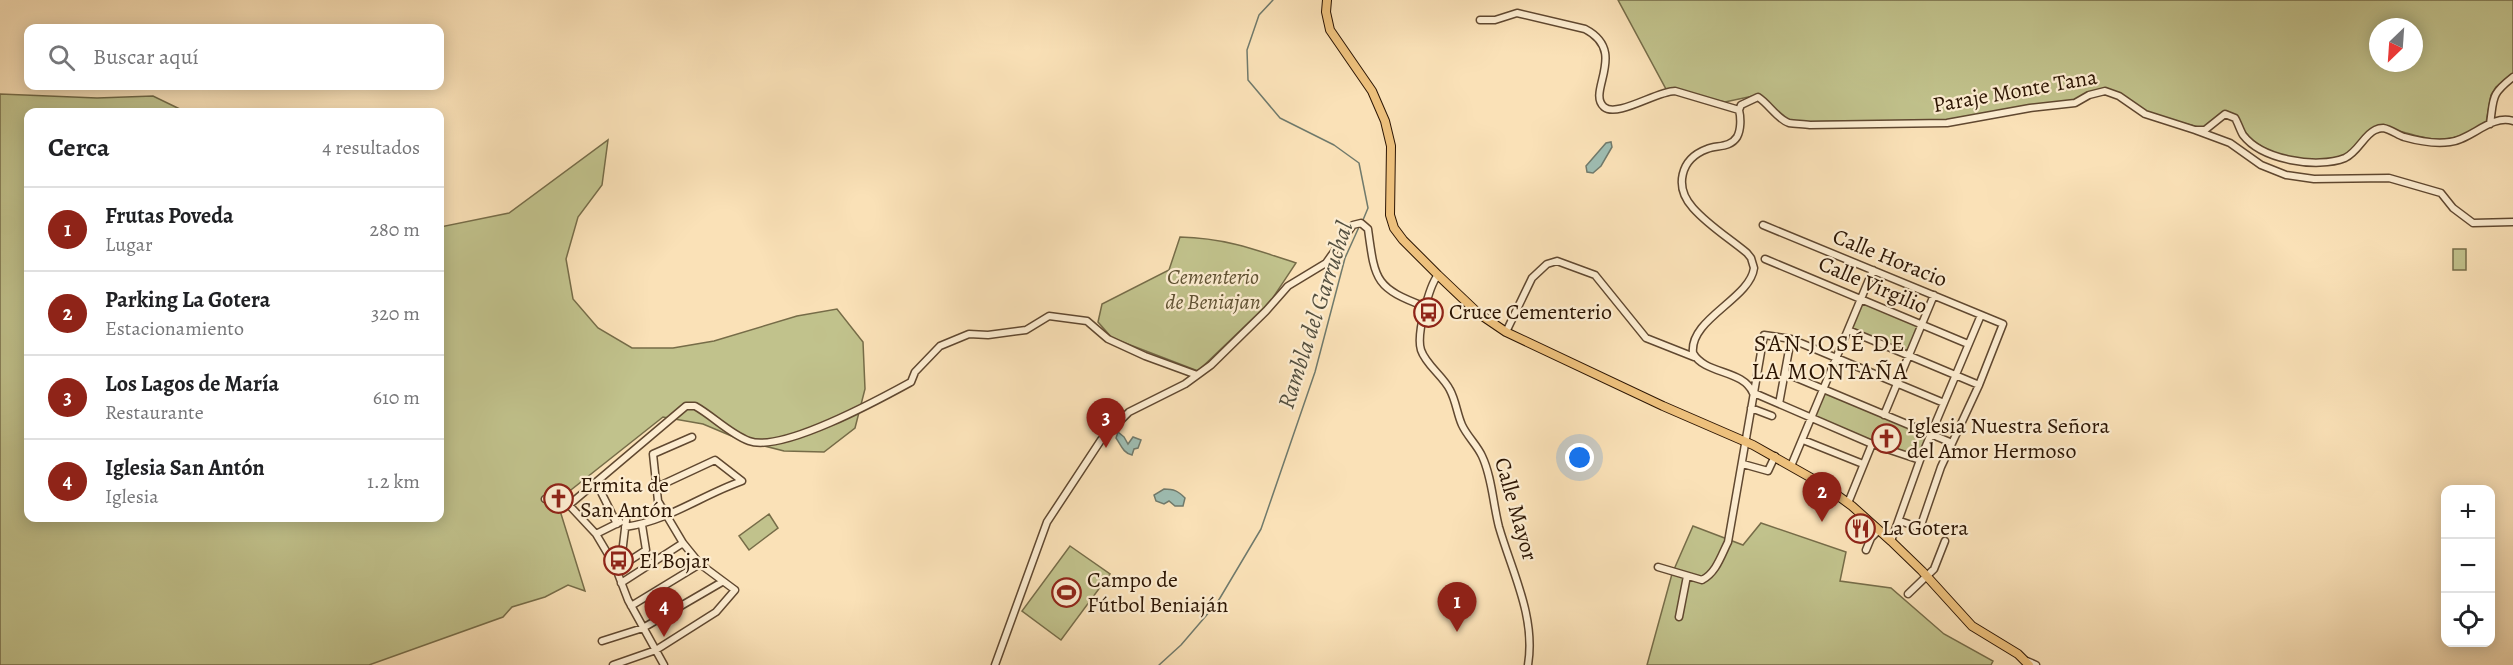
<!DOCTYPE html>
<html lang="es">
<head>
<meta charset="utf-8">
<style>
	body { margin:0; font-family:Alegreya,serif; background:#f6f6f6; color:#202124 }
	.controls { position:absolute; right:18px; bottom:18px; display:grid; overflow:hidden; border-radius:12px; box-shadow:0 3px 15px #0003 }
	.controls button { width:54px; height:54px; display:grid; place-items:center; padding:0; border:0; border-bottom:2px solid #e0e0e0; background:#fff; color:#202124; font:30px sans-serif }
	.compass { position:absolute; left:2369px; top:18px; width:54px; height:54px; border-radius:50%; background:#fff; box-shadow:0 3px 15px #0003; rotate:205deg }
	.you { position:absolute; left:1580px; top:458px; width:21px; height:21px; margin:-15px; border:4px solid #fff; border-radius:50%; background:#1a73e8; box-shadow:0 0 0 9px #1a73e833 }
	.badge { display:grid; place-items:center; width:39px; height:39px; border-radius:50%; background:#8f2418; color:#fff; font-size:20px; font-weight:700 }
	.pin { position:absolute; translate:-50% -50px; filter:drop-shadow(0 2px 3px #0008) }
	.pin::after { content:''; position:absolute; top:32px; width:21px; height:18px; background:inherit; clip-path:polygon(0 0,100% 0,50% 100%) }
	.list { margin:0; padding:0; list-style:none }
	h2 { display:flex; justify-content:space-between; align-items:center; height:78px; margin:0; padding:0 24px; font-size:26px }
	h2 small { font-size:20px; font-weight:400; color:#757577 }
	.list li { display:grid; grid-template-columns:39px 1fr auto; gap:18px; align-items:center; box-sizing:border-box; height:84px; padding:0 24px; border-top:2px solid #e0e0e0 }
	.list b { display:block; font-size:22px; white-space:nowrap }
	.list p { margin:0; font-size:20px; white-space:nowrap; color:#757577 }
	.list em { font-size:20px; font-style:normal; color:#757577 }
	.icon { flex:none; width:33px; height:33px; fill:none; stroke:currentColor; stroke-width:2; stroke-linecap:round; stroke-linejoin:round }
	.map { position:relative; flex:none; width:2513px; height:665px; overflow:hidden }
	.search { position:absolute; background:#fff; box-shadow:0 3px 15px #0003; left:24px; top:24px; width:420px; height:66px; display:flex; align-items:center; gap:15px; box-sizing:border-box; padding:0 21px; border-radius:12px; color:#757577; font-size:22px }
	.panel { position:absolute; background:#fff; box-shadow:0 3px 15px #0003; left:24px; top:108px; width:420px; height:414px; border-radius:12px }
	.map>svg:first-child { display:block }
	.green { fill:#c1c28c; stroke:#766c48; stroke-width:1.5; fill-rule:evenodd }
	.water { fill:#9ebdb2; stroke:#707a6c; stroke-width:1.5 }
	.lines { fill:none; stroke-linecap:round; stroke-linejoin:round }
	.stream { stroke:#707a6c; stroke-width:1.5 }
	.minor-casing { stroke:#604830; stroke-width:9 }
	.major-casing { stroke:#2c1503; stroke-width:10 }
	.minor { stroke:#fcecd0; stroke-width:6 }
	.major { stroke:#edc07c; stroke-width:8 }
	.labels { text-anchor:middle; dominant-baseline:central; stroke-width:4.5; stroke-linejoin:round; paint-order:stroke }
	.street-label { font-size:22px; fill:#2c1503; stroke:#fcecd0 }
	.park-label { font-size:22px; font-style:italic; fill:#605233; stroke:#fcecd0 }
	.poi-label { font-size:22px; fill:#2c1503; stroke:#fcecd0; text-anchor:start }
	.water-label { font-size:24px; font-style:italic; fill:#545040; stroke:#fcecd0 }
	.neighbourhood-label { font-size:24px; letter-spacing:1.5px; fill:#2c1503; stroke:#fcecd0 }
</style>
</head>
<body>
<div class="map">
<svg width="2513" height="665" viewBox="0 0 2513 665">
	<rect width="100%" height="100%" fill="#fae1b7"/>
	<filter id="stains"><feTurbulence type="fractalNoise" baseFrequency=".00333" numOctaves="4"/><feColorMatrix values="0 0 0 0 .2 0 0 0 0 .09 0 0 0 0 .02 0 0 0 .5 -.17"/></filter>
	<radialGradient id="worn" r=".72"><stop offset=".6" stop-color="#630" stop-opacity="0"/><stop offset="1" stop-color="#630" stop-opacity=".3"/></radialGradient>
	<path class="green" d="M 1618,0 L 2513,0 L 2513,74 L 2496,87 L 2491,95 L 2486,123 C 2435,155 2423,131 2374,127 C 2368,133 2363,143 2356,148 C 2329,171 2281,160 2255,142 C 2240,132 2243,118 2222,112 L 2202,128 L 2149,114 L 2120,94 L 2094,91 L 2070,102 L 2029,105 L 1948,121 L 1916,123 L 1839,121 L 1796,122 L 1786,119 L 1765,99 L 1753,96 L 1725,102 L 1666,89 ZM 2378,27 L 2414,27 L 2414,63 L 2378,63 Z
		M 0,94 L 97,98 L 153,96 L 186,112 L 28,112 L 28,518 L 440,518 L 440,227 L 509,213 L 608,140 L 602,185 L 578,217 L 566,259 L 573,299 L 598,328 L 632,348 L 673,348 L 714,341 L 797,316 L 837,309 L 863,342 L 865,389 L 855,428 L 824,452 L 784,451 L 741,440 L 703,424 L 663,417 L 557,501 L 585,591 L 568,585 L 545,597 L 512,607 L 503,617 L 369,665 L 0,665 Z
		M 1180,237 C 1224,238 1254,249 1296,263 L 1270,302 L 1198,371 L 1112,338 L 1098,322 L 1102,304 L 1169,270 Z
		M 2453,249 L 2466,249 L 2466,270 L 2453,270 Z
		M 1861,299 L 1922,325 L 1909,356 L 1848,330 Z
		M 1824,389 L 1931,434 L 1920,460 L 1812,418 Z
		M 769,514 L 778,528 L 749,550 L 739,536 Z
		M 1761,523 L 1846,552 L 1840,581 L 1891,588 L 1944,634 L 1993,661 L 1991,665 L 1647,665 L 1672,574 L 1693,526 L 1743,545 Z
		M 1070,546 L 1110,574 L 1061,640 L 1022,611 Z"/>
	<path class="water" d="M 1611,142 L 1612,147 L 1601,166 L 1593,173 L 1587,172 L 1586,166 L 1606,143 Z
		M 1118,432 L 1124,437 L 1128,444 L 1133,437 L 1141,440 L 1138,448 L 1134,449 L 1132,455 C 1123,453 1121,445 1116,438 Z
		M 1164,489 C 1174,489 1178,491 1185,498 L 1183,506 L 1175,506 L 1169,501 L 1164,504 L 1156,501 L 1154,495 Z"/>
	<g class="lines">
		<path class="stream" d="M 1273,0 L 1259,15 L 1247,50 L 1248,80 L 1280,118 L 1334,145 L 1359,163 L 1368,208 L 1363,220
			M 1159,665 L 1181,645 L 1217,603 L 1261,529 L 1315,372 L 1345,258 L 1359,227"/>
		<defs>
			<path id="minor" d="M 1480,20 L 1495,20 L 1517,13 L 1585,29 C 1629,52 1586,92 1604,107 C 1617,118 1657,91 1675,91 L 1739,110
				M 1739,110 L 1741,105 L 1758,97 C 1769,104 1777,119 1789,123 C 1795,124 1803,124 1810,125 L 1947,123 L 2030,108 L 2075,103 L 2089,95 L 2105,91 L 2119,96 L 2145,114 L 2195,130 L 2205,130 L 2225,114 L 2235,118 C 2238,123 2240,130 2243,135 C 2262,160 2317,169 2345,158 C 2358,152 2364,135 2375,130 C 2377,129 2380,128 2383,128 C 2390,129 2398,135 2404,137 C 2418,141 2435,144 2450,142 C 2471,140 2491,114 2513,121
				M 1739,110 C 1741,118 1741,130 1737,137 C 1730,148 1717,145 1707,149 C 1680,159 1674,187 1693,208 C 1709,226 1729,238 1747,253 L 1751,258 L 1754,268 C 1750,299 1689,319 1693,353 C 1705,375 1743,369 1753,393
				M 2490,124 C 2494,98 2490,95 2513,77
				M 2195,130 L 2230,143 L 2261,165 L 2286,175 L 2314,179 L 2389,178 L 2441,193 L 2453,208 L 2473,223 L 2513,222
				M 1763,225 L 2003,324 L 1979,385 L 1941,467 L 1920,528 L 1900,521
				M 1765,259 L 1968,344
				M 1438,275 C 1429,286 1416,335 1421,350 C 1426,365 1443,376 1450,390 C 1456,401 1457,414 1462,425 C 1467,436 1477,445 1482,456 C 1492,477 1493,504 1499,527 C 1512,572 1536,617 1528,665
				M 1848,330 L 1979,385
				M 1506,332 L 1532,278 L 1547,264 L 1557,261 L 1595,275 L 1646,338 L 1694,357
				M 1785,373 L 1952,443
				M 1754,393 L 1872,444 L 1920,460
				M 1779,404 L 1791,339
				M 1751,408 L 1772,416
				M 1884,415 L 1934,295
				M 1803,440 L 1863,464
				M 1743,464 L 1768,471 L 1775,456
				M 1791,466 L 1873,270
				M 596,482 L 617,524
				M 545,499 L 569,505 L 596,534 L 615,566 L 628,600 L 664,665
				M 1848,503 L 1872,444
				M 569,505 L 686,406 L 695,406 C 713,416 730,434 749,441 C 782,453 880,399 911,382 L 915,372 L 940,346 L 969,334 L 988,335 L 1026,330 L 1049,316 L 1087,321 L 1108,339 L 1145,356 L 1197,375
				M 625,527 C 668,521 702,495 742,481 L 715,460 L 657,487
				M 596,534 L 620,522
				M 1891,541 L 1920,460 L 1981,315
				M 1866,550 L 1871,538 L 1879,530
				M 621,562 L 627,512
				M 615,566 L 621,562 L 629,561 L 646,550 L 642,525
				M 1658,567 L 1702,580 C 1716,573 1721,556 1728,542 L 1764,335 L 1791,339 L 1944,403
				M 621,583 L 683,543
				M 1908,594 L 1934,569 L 1945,541
				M 631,606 L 700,564
				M 1679,617 L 1687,576
				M 602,641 L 643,628 L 722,582
				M 2027,661 L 2036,665
				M 613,665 L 656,650 L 716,612 L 735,590 L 700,564 L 683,543 L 658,501 L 653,454 L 692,437
				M 995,665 L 1047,522 L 1101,440 L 1129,412 L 1185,384 L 1211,365 L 1266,311 L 1288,286 L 1326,263 L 1353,225 L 1361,223 L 1368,229 C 1375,281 1375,288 1426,307"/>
			<path id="major" d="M 1327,0 L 1326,12 L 1330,30 L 1372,91 L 1385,121 L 1391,146 L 1390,215 L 1394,228 L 1403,240 L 1438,275 L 1478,313 L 1506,332 L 1663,406 L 1753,445 L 1822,484 L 1852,506 L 1891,541 L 1922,571 L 1972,626 L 2018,654 L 2029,665"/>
		</defs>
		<use href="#minor" class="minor-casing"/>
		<use href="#major" class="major-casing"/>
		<use href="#minor" class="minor"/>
		<use href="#major" class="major"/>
	</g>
	<defs>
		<symbol id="bus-ring" viewBox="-11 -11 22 22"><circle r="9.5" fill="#fcecd0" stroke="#8f2418" stroke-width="1.5"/><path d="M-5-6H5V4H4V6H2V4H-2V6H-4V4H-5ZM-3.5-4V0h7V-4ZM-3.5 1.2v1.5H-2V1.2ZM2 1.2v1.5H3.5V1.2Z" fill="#8f2418"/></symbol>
		<symbol id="church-ring" viewBox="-11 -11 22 22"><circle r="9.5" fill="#fcecd0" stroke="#8f2418" stroke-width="1.5"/><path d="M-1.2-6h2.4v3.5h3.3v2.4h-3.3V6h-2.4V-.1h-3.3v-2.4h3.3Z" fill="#8f2418"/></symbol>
		<symbol id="restaurant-ring" viewBox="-11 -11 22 22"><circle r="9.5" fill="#fcecd0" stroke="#8f2418" stroke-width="1.5"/><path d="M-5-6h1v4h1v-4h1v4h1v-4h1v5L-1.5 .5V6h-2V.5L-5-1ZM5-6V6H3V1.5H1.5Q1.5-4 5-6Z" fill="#8f2418"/></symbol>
		<symbol id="stadium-ring" viewBox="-11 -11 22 22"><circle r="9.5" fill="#fcecd0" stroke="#8f2418" stroke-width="1.5"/><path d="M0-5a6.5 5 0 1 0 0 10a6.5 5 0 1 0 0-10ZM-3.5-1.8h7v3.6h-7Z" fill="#8f2418"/></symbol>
	</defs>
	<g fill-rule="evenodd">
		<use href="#bus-ring" x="1412" y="296" width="33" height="33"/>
		<use href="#church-ring" x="1870" y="422" width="33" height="33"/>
		<use href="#church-ring" x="542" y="482" width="33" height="33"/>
		<use href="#restaurant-ring" x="1844" y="512" width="33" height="33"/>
		<use href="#bus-ring" x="602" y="544" width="33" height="33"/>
		<use href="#stadium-ring" x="1050" y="576" width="33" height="33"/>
	</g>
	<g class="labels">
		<g class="street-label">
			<text transform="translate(2015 91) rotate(-10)">Paraje Monte Tana</text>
			<text transform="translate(1890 258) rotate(22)">Calle Horacio</text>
			<text transform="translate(1873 285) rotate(23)">Calle Virgilio</text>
			<text transform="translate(1516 509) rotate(74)">Calle Mayor</text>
		</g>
		<g class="park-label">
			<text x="1213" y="277">Cementerio<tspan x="1213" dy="25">de Beniajan</tspan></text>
		</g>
		<g class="poi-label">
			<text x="1449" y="312">Cruce Cementerio</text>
			<text x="1907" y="426">Iglesia Nuestra Señora<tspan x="1907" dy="25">del Amor Hermoso</tspan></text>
			<text x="580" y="485">Ermita de<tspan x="580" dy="25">San Antón</tspan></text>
			<text x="1882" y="528">La Gotera</text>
			<text x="639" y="561">El Bojar</text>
			<text x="1087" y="580">Campo de<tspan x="1087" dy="25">Fútbol Beniaján</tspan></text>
		</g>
		<g class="water-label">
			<text transform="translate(1315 315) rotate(-72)">Rambla del Garruchal</text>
		</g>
		<g class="neighbourhood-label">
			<text x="1830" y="343">SAN JOSÉ DE<tspan x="1830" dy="28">LA MONTAÑA</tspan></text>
		</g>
	</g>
	<rect width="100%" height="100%" filter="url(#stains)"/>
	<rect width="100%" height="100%" fill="url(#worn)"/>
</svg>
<div class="controls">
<button>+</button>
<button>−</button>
<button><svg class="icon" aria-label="locate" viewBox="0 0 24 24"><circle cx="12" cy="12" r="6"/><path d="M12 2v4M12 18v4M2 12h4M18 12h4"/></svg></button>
</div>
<svg class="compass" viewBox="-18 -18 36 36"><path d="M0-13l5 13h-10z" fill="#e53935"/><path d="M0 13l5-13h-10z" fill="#757577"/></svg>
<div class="you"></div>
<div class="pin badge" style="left:1457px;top:632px">1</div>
<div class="pin badge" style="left:1822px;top:522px">2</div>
<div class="pin badge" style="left:1106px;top:448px">3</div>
<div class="pin badge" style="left:664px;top:637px">4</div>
<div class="search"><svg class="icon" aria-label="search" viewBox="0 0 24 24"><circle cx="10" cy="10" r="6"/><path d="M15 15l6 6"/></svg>Buscar aquí</div>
<section class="panel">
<h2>Cerca<small>4 resultados</small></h2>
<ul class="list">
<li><span class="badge">1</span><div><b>Frutas Poveda</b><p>Lugar</p></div><em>280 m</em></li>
<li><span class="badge">2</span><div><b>Parking La Gotera</b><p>Estacionamiento</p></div><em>320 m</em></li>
<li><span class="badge">3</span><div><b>Los Lagos de María</b><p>Restaurante</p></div><em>610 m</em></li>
<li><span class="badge">4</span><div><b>Iglesia San Antón</b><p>Iglesia</p></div><em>1.2 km</em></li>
</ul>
</section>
</div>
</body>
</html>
